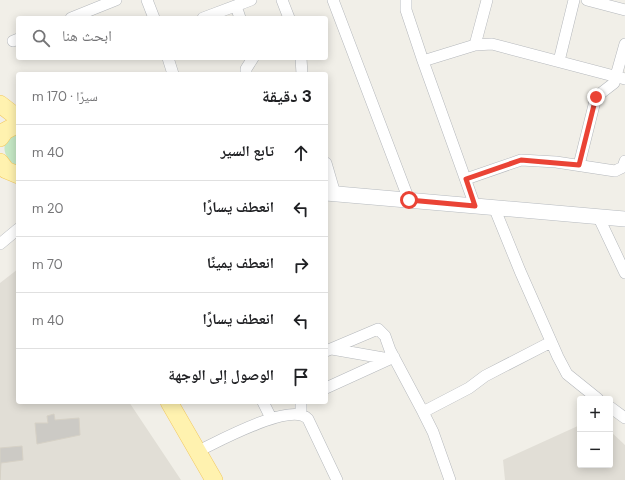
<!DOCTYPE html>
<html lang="ar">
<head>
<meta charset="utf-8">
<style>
	body { margin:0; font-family:"DM Sans","Noto Naskh Arabic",sans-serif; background:#f6f6f6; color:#202124; direction:rtl }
	.controls { position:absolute; right:12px; bottom:12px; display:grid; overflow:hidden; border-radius:4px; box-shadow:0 2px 10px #0003 }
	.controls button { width:36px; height:36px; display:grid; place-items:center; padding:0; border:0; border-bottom:1px solid #e0e0e0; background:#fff; color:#202124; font:20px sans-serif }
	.stop { position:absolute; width:12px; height:12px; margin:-9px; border:3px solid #ea4335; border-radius:50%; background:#fff }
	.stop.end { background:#ea4335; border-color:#fff; box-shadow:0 1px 4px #0008 }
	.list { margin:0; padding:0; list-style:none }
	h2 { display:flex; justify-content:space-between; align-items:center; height:52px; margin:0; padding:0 16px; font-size:17px }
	h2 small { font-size:13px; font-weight:400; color:#757577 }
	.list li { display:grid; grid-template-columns:26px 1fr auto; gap:12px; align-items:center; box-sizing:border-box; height:56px; padding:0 16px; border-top:1px solid #e0e0e0 }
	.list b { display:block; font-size:15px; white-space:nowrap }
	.list em { font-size:13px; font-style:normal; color:#757577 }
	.icon { flex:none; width:22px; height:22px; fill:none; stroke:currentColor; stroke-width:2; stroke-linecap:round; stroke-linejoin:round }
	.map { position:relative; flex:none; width:625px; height:480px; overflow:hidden; direction:ltr }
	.search { position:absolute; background:#fff; box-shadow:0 2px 10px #0003; left:16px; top:16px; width:312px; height:44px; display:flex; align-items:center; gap:10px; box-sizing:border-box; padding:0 14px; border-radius:4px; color:#757577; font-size:15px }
	.panel { position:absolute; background:#fff; box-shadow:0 2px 10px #0003; left:16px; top:72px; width:312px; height:332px; border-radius:4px; direction:rtl }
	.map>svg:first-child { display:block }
	.education { fill:#e1ded6 }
	.green { fill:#c5e8c5 }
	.building { fill:#cccac5; stroke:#d6d1c6 }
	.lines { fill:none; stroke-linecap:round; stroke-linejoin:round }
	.street-casing { stroke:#b5b8bc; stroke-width:12 }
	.secondary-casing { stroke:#b6babf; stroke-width:16 }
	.primary-casing { stroke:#f2c960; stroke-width:18 }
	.street { stroke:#fff; stroke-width:11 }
	.secondary { stroke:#fff; stroke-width:15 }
	.primary { stroke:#fff2af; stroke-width:17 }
	.route { stroke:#ea4335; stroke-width:5 }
</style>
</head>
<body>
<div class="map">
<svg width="625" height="480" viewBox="0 0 625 480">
	<rect width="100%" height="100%" fill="#f1efe8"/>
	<path class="education" d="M 18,269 L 18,402 L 129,402 L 181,480 L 0,480 L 0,283 Z
		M 580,425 L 580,465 L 610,465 L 610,431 L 625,445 L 625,480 L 505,480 L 503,460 Z"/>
	<path class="green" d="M 18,132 L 18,167 C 9,162 0,151 7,140 C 10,137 15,134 18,132 Z"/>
	<path class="building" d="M 54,414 L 55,420 L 79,418 L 80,435 L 37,444 L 35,423 L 48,423 L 47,416 Z
		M 22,446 L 23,460 L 1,463 L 0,480 L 0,448 Z"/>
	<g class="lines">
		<defs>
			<path id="street" d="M 147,0 L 154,18
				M 282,0 L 289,18
				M 333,0 L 409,200
				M 406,0 L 406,10 L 423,61 L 475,206
				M 587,0 L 625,10
				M 236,6 L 240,18
				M 71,18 L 116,0
				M 203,18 L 251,0
				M 13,41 L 18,39
				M 475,45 L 487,0
				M 168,58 L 173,74
				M 301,58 L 302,74
				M 423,61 L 475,45 L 492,44 L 625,79
				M 559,61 L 574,0
				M 246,74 L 246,69 L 253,58
				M 326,163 L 335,194
				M 579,165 L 596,97 L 614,83 L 625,44
				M 466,179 L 521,160 L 556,162 L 615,171 L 623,167 L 625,161
				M 494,207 L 520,271 L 558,357 L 567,374 L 598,399
				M 598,216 L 625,273
				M 0,244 L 18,229
				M 332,349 L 389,359
				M 326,351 L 378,329 L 385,336 L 390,350 L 423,412
				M 326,388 L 394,357
				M 263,402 L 271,418
				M 301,402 L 301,413
				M 610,407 L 625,418
				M 198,451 C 218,442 291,401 308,419 L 337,480
				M 450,480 L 433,432 L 423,412 L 469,388 L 485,376 L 551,342"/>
			<path id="secondary" d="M 326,193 L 625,219"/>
			<path id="primary" d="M 0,104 L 18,118
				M 0,138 L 5,131 L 18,124
				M 0,162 L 6,170 L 18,175
				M 169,402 L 214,480"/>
		</defs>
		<use href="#street" class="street-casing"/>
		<use href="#secondary" class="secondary-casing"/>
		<use href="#primary" class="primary-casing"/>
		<use href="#street" class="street"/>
		<use href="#secondary" class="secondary"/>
		<use href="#primary" class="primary"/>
	</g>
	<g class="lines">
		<path class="route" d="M 409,200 L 475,206 L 466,179 L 521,160 L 579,165 L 596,97"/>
	</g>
</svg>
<div class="controls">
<button>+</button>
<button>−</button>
</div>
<div class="stop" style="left:409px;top:200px"></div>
<div class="stop end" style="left:596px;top:97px"></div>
<div class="search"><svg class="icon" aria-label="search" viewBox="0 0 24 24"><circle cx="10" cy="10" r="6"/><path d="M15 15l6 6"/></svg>ابحث هنا</div>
<section class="panel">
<h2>3 دقيقة<small>سيرًا · 170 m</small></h2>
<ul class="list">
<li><svg class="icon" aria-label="ahead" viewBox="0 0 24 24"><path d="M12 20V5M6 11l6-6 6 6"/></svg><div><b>تابع السير</b></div><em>40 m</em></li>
<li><svg class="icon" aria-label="left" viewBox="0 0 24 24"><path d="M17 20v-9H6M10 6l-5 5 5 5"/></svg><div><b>انعطف يسارًا</b></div><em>20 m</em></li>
<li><svg class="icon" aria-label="right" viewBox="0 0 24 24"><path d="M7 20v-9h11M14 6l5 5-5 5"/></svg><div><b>انعطف يمينًا</b></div><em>70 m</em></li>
<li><svg class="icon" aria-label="left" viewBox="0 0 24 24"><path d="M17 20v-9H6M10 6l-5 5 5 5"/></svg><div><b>انعطف يسارًا</b></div><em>40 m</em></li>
<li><svg class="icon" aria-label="arrive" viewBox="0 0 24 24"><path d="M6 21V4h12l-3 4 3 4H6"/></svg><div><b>الوصول إلى الوجهة</b></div></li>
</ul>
</section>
</div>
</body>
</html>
